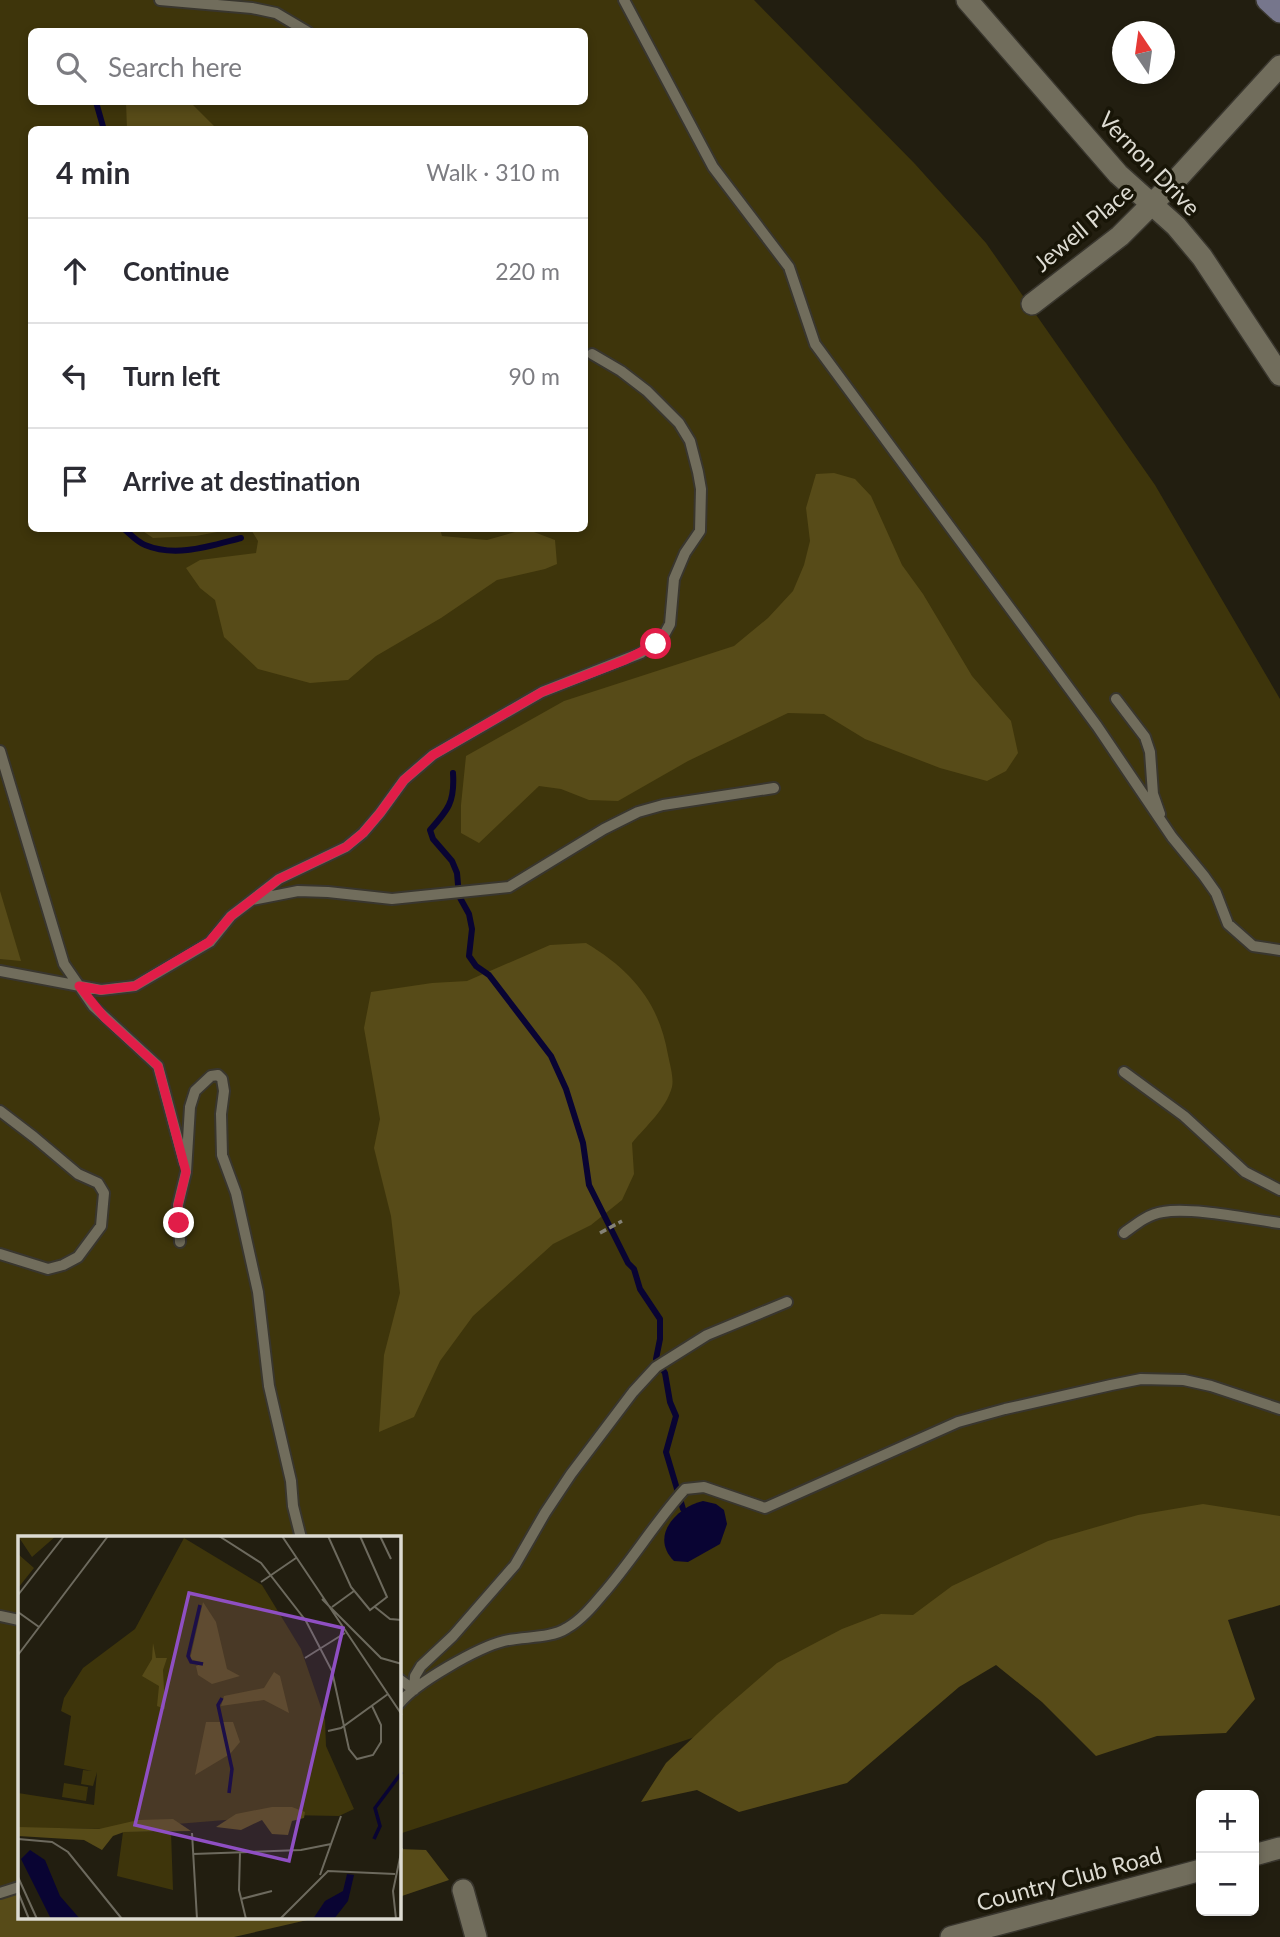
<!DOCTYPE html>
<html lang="en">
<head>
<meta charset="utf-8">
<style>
	body { margin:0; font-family:Lato,sans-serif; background:#f7f7f7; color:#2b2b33 }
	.controls { position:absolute; right:21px; bottom:21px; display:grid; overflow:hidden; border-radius:10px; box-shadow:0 4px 10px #0003 }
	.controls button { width:63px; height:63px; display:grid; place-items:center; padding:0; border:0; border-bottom:2px solid #e1e1e2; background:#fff; color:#2b2b33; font:35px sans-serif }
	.compass { position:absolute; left:1112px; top:21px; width:63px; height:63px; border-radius:50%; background:#fff; box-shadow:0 4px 10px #0003; rotate:347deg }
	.stop { position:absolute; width:21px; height:21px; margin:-16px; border:5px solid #e11d48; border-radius:50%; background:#fff }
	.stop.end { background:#e11d48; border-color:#fff; box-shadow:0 2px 7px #0008 }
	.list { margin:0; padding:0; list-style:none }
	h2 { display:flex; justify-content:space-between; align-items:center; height:91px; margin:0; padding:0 28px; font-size:30px }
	h2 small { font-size:23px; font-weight:400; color:#7c7c81 }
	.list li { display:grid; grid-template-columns:46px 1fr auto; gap:21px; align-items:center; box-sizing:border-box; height:105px; padding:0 28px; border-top:2px solid #e1e1e2 }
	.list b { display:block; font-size:26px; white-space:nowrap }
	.list em { font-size:23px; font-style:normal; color:#7c7c81 }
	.icon { flex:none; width:38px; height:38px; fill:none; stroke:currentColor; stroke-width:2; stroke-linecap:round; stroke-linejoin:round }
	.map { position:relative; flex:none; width:1280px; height:1937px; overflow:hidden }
	.search { position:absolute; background:#fff; box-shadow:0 4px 10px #0003; left:28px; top:28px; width:560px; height:77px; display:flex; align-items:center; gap:18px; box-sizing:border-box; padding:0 24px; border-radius:10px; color:#7c7c81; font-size:26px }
	.panel { position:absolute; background:#fff; box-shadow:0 4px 10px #0003; left:28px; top:126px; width:560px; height:406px; border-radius:10px }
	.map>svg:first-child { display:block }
	.green { fill:#3e350b; fill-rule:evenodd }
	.forest { fill:#574b18 }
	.water { fill:#090433 }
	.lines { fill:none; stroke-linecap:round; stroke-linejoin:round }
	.stream { stroke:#090433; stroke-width:6 }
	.lane-casing { stroke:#39362e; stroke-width:14 }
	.street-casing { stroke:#39362e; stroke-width:24 }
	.secondary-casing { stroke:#39362e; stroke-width:24 }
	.path { stroke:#858276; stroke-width:3.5; stroke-dasharray:7 3.5; stroke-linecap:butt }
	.lane { stroke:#716d5c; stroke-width:10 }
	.street { stroke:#716d5c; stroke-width:21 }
	.secondary { stroke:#76768c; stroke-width:21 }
	.route { stroke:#e11d48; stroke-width:9 }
	.labels { text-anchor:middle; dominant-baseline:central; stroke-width:7; stroke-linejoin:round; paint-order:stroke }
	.street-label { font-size:23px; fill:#dddbd2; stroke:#181507 }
	.inset-river { fill:none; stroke:#090433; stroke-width:3.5 }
	.inset-road { fill:none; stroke:#6d6a5e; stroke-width:2 }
	.view { fill:#8f4fc3; fill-opacity:0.15; stroke:#8f4fc3; stroke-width:3.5 }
	.inset-edge { fill:none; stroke:#dddbd2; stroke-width:3.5 }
</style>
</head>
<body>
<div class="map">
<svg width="1280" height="1937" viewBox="0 0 1280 1937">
	<rect width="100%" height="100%" fill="#221e10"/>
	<path class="green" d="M 0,0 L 754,0 L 915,164 L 986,243 L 1155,485 L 1280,699 L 1280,1558 L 1171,1581 L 399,1834 L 399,1538 L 19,1538 L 19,1918 L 0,1937 ZM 32,32 L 584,32 L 584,102 L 32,102 ZM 32,130 L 584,130 L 584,528 L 32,528 Z"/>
	<path class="forest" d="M 126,102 L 190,102 L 217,129 L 127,129 Z
		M 834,473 L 855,479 L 871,496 L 902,565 L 923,594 L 972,676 L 1011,721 L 1018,753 L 1006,771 L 987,781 L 940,768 L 865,739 L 824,714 L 788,713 L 688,761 L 618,801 L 589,800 L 561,789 L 539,786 L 479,843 L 461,833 L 461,805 L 466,756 L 564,701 L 734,646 L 768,618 L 793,591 L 804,565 L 810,541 L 806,508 L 816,474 Z
		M 250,528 L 440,529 L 442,536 L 487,540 L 526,529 L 555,540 L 557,564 L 545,569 L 497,580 L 441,618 L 376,656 L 348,680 L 310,683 L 258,669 L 224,637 L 215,600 L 200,588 L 186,568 L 200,560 L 256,553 L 258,541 Z
		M 140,529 L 233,529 L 196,536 L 153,538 Z
		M 0,891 L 21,961 L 0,959 Z
		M 586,943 C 631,970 659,1002 668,1055 C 670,1065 674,1078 672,1087 C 666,1109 646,1126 632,1143 L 634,1174 L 622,1200 L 591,1225 L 553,1244 L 473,1316 L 440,1361 L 414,1417 L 379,1432 L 384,1355 L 400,1293 L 391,1216 L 374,1148 L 380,1119 L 364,1028 L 371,992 L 432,983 L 467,981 L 550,945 Z
		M 1203,1504 L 1280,1516 L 1280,1605 L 1228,1620 L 1255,1699 L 1226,1733 L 1157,1736 L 1096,1756 L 1042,1702 L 996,1665 L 959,1687 L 847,1783 L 739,1812 L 697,1790 L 641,1802 L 666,1763 L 717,1715 L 777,1663 L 842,1629 L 881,1614 L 913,1615 L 952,1586 L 1048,1541 L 1138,1515 Z
		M 399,1849 L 426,1850 L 449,1880 L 399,1897 Z
		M 19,1890 L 19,1918 L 316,1918 L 234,1937 L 0,1937 L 0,1896 Z"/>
	<path class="water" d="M 703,1501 L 716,1504 L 724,1510 L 727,1524 L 720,1544 L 688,1562 L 674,1561 C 649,1536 677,1507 703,1501 Z"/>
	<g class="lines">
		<path class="stream" d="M 96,102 L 104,130
			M 123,528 C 130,534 137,542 145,545 C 176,558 210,546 241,538
			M 453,773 C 455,802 448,810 430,830 L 433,839 L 452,861 L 457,873 L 459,896 L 469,914 L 472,929 L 469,956 L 476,966 L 489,975 L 551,1056 L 566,1089 L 583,1143 L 589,1185 L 628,1263 L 634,1269 L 640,1289 L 660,1319 L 660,1339 L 656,1359 L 665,1373 L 670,1402 L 676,1416 L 666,1452 L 683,1509"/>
		<defs>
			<path id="lane" d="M 160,0 L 252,8 L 276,13 L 308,32
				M 624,0 L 713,167 L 789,267 L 815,344 L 1097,726 L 1172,837 L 1204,876 L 1216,893 L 1228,924 L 1253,946 L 1280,950
				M 1116,699 L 1145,737 L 1150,752 L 1153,794 L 1160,814
				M 0,751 L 64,964 L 93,1006 L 158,1066 L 184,1163
				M 252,900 L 279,879 L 346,847 L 363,833 L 380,813 L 404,780 L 433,755 L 542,692 L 641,653 L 664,635 L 670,624 L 674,579 L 685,553 L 700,531 L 701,489 L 698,472 L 690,441 L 679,423 L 647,391 L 621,371 L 592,354
				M 0,971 L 101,990 L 135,986 L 210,942 L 231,916 L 252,900 L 298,891 L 328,892 L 392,899 L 509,887 L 604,829 L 638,812 L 663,805 L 774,788
				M 1124,1072 L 1184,1116 L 1245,1172 L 1280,1190
				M 0,1111 L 34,1137 L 78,1174 L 98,1183 L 104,1193 L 101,1226 L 78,1257 L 63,1265 L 48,1269 L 0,1254
				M 1124,1233 C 1135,1225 1148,1214 1163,1212 C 1192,1207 1249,1219 1280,1223
				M 180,1242 L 178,1205 L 186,1172 L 190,1107 L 195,1091 L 211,1076 L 218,1075 L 222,1079 L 224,1091 L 221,1114 L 222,1155 L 236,1193 L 258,1292 L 269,1386 L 291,1481 L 293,1506 L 301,1538
				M 0,1616 L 19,1620
				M 399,1679 L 414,1690
				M 414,1690 L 415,1676 L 421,1666 L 453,1636 L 515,1565 L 545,1513 L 571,1474 L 633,1392 L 656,1367 L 707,1335 L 787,1302
				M 399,1704 C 415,1683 479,1647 504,1641 C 524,1636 550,1639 567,1628 C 581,1620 592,1607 602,1595 C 632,1561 655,1522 685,1489 L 704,1487 L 765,1508 L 958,1422 L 1005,1409 L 1111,1385 L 1141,1379 L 1184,1380 L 1211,1386 L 1280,1409
				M 0,1893 L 19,1887"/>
			<path id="street" d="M 967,0 L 1118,174 L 1176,226 L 1202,257 L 1280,375
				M 1032,304 L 1120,236 L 1176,180 L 1280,66
				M 1254,1855 L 1280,1848
				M 463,1890 L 476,1937
				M 951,1937 L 1201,1870"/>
			<path id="secondary" d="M 1267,0 L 1280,12"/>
		</defs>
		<use href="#lane" class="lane-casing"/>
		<use href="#street" class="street-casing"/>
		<use href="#secondary" class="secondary-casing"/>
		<path class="path" d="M 600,1233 L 622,1221"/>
		<use href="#lane" class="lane"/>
		<use href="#street" class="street"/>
		<use href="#secondary" class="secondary"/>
	</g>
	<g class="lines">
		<path class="route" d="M 179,1223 L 178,1205 L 186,1172 L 158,1066 L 105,1018 L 79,986 L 101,990 L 135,986 L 153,975 L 209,942 L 231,916 L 279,879 L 346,847 L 363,833 L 380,813 L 404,780 L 433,755 L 542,692 L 625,660 L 656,644"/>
	</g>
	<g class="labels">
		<g class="street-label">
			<text transform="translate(1150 163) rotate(46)">Vernon Drive</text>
			<text transform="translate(1083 227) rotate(-40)">Jewell Place</text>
			<text transform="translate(1069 1878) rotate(-15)">Country Club Road</text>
		</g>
	</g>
	<g transform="translate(18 1536)">
		<rect width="383" height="383" fill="#221e10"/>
		<path d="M 0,0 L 38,0 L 14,21 ZM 166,2 L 244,49 L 283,113 L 307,183 L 308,210 L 336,273 L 321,280 L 268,279 L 97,293 L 0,292 L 0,257 L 76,269 L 79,236 L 75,250 L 63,248 L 65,234 L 74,235 L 46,229 L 53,180 L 43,175 L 46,162 L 65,132 L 117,93 ZM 0,18 L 16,32 L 0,52 ZM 46,247 L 70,251 L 68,265 L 44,261 ZM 105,296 L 153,296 L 155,354 L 99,340 Z" fill="#3e350b"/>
		<path d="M 185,66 L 198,86 L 209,133 L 222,140 L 194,148 L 180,139 L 178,130 L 186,127 L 172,123 ZM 135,107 L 138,122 L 149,122 L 145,134 L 147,173 L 139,170 L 141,150 L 124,140 L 134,123 ZM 256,136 L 262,140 L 271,177 L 246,164 L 203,170 L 206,160 L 246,152 ZM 188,186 L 215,186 L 222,206 L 212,218 L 177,239 ZM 254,271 L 274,271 L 287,276 L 286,282 L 274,285 L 270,299 L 254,298 L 244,284 L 223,294 L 198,291 L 218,278 ZM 155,283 L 173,295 L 106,296 L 95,300 L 84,314 L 66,304 L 0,300 L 0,291 L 81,293 L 120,284 Z" fill="#574b18"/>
		<path d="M 12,314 L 27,324 L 42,360 L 62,383 L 33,383 L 3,323 ZM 329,338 L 336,339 L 330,365 L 316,383 L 295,383 L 307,365 L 325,355 Z" fill="#090433"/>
		<path class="inset-river" d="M 182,69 L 170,120 L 173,126 L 185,128M 204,162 L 200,169 L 214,233 L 211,257M 356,303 L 362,290 L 357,272 L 384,236"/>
		<path class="inset-road" d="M 201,0 L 243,27 L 288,85 L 314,135 L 331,213 L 339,223 L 355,219 L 363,206 L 363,189 L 354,170M 264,0 L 384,179M 310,0 L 333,51 L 352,74 L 369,61 L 342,0M 362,0 L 373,23M 243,46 L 278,22M 0,59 L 46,0M 304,63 L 363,122 L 384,128M 314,71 L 336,55M 357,71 L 372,83 L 384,84M 0,76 L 21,91M 0,119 L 90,0M 287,122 L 327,97M 310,195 L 323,192 L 370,158M 174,297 L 179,383M 0,303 L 34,306 L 50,316 L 104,383M 222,316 L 221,354 L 228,383M 175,318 L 283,314 L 313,308M 302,339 L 323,280M 0,341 L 19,383M 0,356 L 11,383M 223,363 L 254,355M 262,383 L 310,335 L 377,338M 378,383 L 375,355 L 384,312"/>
		<path class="view" d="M 171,57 L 325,92 L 271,325 L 117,289 Z"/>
		<rect width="383" height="383" class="inset-edge"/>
	</g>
</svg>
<div class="controls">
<button>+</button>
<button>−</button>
</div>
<svg class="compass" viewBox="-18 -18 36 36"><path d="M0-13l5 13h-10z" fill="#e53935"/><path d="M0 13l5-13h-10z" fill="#7c7c81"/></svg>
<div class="stop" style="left:656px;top:644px"></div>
<div class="stop end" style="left:179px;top:1223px"></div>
<div class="search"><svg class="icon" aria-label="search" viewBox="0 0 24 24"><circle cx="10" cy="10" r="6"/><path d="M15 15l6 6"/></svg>Search here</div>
<section class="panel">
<h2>4 min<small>Walk · 310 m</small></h2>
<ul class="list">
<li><svg class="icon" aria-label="ahead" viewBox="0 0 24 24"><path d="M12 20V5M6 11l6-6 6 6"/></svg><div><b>Continue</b></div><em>220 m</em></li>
<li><svg class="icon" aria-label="left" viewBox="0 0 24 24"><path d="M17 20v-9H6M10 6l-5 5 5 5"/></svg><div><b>Turn left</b></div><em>90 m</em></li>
<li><svg class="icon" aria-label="arrive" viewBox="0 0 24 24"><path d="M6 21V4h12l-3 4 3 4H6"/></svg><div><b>Arrive at destination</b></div></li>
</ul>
</section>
</div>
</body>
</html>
